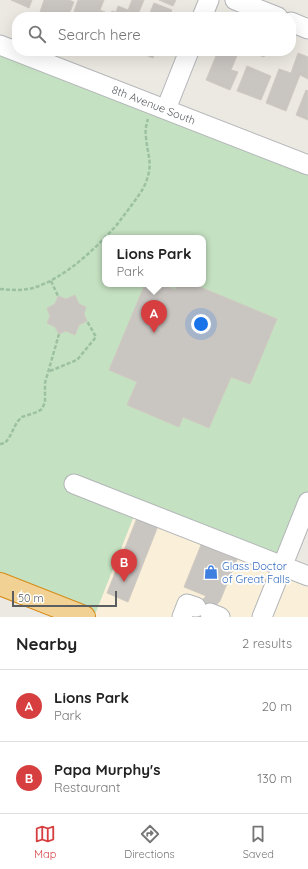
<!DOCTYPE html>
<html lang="en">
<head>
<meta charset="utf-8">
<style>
	body { margin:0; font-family:Quicksand,sans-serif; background:#f6f6f6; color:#222 }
	.scale { position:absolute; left:12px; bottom:10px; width:105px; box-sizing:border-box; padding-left:4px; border:2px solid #5b5e61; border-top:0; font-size:11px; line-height:14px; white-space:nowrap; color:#5b5e61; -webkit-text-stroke:3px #fff; paint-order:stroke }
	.you { position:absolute; left:201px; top:324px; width:14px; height:14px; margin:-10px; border:3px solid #fff; border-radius:50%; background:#1a73e8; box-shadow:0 0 0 6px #1a73e833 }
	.badge { display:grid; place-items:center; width:26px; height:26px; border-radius:50%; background:#d63e3f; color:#fff; font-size:13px; font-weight:700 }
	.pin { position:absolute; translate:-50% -33px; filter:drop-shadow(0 1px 2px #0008) }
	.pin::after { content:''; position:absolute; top:21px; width:14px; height:12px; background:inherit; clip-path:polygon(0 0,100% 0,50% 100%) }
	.popup { position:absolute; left:102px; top:235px; width:104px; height:52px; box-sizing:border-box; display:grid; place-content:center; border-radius:8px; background:#fff; filter:drop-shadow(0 1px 3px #0005); font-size:13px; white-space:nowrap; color:#767676 }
	.popup b { font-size:15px; color:#222 }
	.popup::after { content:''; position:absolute; left:50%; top:100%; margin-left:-8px; border:8px solid transparent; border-top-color:#fff }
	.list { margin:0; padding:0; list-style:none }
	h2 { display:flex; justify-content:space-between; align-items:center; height:52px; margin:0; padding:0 16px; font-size:17px }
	h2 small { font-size:13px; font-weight:400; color:#767676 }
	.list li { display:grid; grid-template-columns:26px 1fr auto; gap:12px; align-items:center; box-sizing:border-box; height:72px; padding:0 16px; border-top:1px solid #e0e0e0 }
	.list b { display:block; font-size:15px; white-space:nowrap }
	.list p { margin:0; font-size:13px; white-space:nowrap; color:#767676 }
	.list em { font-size:13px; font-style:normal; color:#767676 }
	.icon { flex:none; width:22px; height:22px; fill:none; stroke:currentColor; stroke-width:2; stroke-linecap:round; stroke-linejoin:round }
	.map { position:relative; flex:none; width:308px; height:617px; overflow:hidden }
	.search { position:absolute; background:#fff; box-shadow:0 4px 16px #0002; left:12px; right:12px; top:12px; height:44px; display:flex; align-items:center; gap:10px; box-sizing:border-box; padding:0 14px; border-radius:16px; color:#767676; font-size:15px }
	.sheet { height:196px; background:#fff }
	nav { display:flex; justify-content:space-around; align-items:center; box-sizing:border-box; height:56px; border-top:1px solid #e0e0e0; background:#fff; font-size:11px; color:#767676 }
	nav a { display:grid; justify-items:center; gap:2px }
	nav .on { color:#d63e3f }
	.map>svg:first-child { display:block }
	.commercial { fill:#faefd9 }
	.green { fill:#c4e1c1; fill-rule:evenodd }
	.building { fill:#c9c5c1; stroke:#d0cac1 }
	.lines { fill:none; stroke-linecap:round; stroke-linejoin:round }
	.minor-casing { stroke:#b3b5b8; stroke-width:21 }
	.highway-casing { stroke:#d68b18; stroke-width:24 }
	.path { stroke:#9cc1a2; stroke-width:2.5; stroke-dasharray:4 2; stroke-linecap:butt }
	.minor { stroke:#fff; stroke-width:19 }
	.highway { stroke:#f1d294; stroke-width:22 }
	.labels { text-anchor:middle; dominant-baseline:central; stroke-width:3.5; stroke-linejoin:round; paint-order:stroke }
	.street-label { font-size:11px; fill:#5b5e61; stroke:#fff }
	.shop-label { font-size:11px; fill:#366cbe; stroke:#fff; text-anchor:start }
</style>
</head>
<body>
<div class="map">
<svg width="308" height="617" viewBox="0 0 308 617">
	<rect width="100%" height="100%" fill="#ece9e2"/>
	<path class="commercial" d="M 137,508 L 308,576 L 308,617 L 94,617 Z"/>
	<path class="green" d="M 0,45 L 308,165 L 308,500 L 282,566 L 137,508 L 94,617 L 0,584 ZM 105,238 L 203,238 L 203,284 L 105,284 Z"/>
	<path class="building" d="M 11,0 L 32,0 L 29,8 Z
		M 44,0 L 69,0 L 74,2 L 68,17 L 52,17 L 40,12 Z
		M 78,0 L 104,0 L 100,10 L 105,12 L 103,17 L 72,17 Z
		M 132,0 L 144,0 L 137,17 L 109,17 L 112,11 L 116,12 L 118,6 L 128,10 Z
		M 159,0 L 176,0 L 173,6 Z
		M 154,3 L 172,10 L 169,17 L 148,17 Z
		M 135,51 L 156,51 L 153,58 Z
		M 218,51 L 239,51 L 231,70 L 238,72 L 230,90 L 206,80 Z
		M 252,51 L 266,51 L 264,57 L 251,52 Z
		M 298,53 L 308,57 L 308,79 L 300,75 L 286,111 L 266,103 L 279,69 L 291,73 Z
		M 247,66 L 271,76 L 261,100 L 237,91 Z
		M 306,90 L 308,91 L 308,120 L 296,115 Z
		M 145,284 L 162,284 L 175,290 L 177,284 L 193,284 L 277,319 L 250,384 L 231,377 L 209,428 L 183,417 L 179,427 L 127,405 L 137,382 L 109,370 Z
		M 75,295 L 79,304 L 86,307 L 84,314 L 87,321 L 79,325 L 75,335 L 66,331 L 59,334 L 55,327 L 47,323 L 50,316 L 47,308 L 55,304 L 58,296 L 66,299 Z
		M 137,518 L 158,526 L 128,602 L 107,593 Z
		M 201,545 L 237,559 L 220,601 L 206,617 L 194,617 L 189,615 L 206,596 L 184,587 Z"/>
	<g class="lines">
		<defs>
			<g id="minor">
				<path d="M 235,0 L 278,17"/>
				<path d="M 202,17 L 209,0"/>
				<path d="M 291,22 L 308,29"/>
				<path id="s1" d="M 0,45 L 308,165"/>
				<path d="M 166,109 L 189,51"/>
				<path d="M 74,484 L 308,576"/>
				<path d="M 210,613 L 220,617"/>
				<path d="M 182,617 L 187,604 L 196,607"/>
				<path d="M 262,617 L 308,502"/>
			</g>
			<path id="highway" d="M 0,584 L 84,617"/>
		</defs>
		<use href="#minor" class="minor-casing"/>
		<use href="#highway" class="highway-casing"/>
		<path class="path" d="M 51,281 L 58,296
			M 0,289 C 12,290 25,291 36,287 C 65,277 93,251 113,229 C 119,223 123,216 128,210 C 135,200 144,190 147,179 C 153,163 147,153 146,137 C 145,131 146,125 148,119
			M 50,371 L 77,360 L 96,337 L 87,321
			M 0,444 L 5,443 L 9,438 L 17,422 L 22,417 L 37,412 L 42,409 L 45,402 L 45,383 L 59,334"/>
		<use href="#minor" class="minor"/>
		<use href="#highway" class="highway"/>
	</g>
	<defs>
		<symbol id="shop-bare" viewBox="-9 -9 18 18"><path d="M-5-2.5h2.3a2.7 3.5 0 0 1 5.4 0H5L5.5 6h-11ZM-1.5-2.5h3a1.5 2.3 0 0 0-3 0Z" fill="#3f7fe0" stroke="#fff" stroke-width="2.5" paint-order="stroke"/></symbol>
	</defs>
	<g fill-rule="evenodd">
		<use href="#shop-bare" x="201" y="562" width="20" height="20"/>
	</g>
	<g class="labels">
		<g class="street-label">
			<text stroke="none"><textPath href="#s1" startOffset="165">8th Avenue South</textPath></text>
		</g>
		<g class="shop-label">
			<text x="222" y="566">Glass Doctor<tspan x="222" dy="13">of Great Falls</tspan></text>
		</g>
	</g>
</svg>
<div class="scale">50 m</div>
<div class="you"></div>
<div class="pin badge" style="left:154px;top:333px">A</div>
<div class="popup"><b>Lions Park</b>Park</div>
<div class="pin badge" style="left:124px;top:582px">B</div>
<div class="search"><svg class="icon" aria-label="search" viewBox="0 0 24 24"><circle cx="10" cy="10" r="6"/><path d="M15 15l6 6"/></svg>Search here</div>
</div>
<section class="sheet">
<h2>Nearby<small>2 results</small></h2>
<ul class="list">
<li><span class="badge">A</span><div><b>Lions Park</b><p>Park</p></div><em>20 m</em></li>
<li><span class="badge">B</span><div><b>Papa Murphy's</b><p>Restaurant</p></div><em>130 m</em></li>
</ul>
</section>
<nav>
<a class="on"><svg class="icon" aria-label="map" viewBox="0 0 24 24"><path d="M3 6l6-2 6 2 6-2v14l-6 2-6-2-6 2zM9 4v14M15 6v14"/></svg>Map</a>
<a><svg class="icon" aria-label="directions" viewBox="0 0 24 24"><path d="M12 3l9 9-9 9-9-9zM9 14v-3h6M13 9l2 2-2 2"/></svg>Directions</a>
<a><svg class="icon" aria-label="saved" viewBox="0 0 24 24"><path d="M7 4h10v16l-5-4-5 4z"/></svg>Saved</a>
</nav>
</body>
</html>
